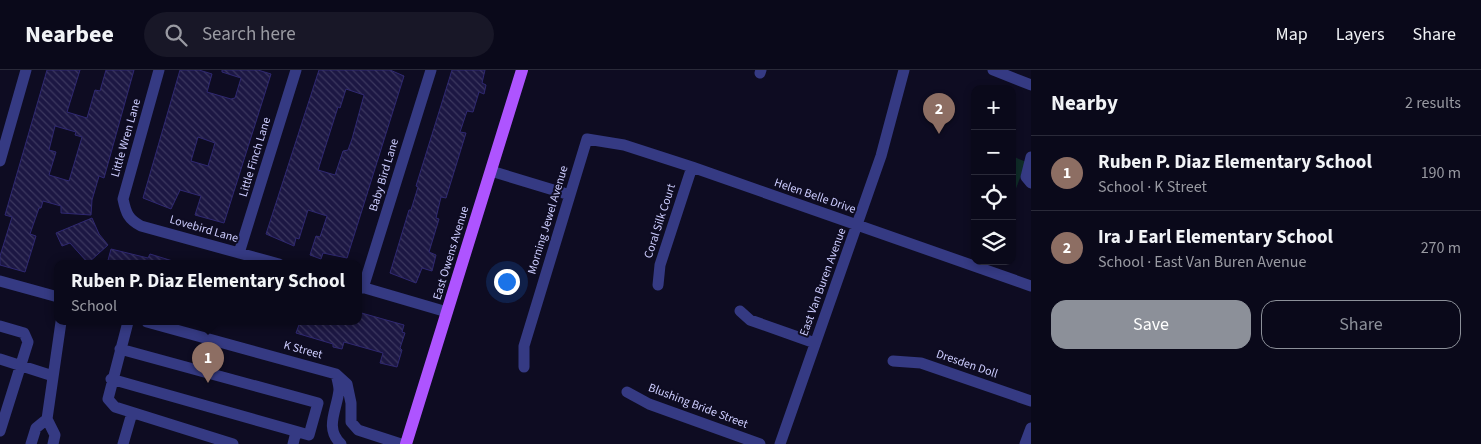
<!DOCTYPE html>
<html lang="en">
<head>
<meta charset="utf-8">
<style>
	body { margin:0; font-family:"Source Sans 3",sans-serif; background:#181727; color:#f1f3f6 }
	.controls { position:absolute; right:15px; top:15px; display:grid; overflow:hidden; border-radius:10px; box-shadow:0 2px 8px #0003 }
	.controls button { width:45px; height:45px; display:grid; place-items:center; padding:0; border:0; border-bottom:1px solid #2a2a39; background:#0a091a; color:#f1f3f6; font:25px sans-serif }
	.you { position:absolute; left:506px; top:211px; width:18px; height:18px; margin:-12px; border:4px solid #fff; border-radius:50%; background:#1a73e8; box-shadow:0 0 0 8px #1a73e833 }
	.badge { display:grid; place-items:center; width:32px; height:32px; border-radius:50%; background:#8c9099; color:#fff; font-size:16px; font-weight:700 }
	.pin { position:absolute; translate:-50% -41px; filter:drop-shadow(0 1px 2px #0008) }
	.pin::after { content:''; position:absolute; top:26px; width:18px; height:15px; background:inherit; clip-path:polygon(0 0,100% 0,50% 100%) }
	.popup { position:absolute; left:54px; top:190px; width:308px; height:65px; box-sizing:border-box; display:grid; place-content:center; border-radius:10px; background:#0a091a; filter:drop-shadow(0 1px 4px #0005); font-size:16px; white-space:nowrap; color:#999aa2 }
	.popup b { font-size:19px; color:#f1f3f6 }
	.popup::after { content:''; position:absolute; left:50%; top:100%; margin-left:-10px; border:10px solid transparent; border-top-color:#0a091a }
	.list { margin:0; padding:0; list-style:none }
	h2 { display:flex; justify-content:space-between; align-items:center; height:65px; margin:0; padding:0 20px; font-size:21px }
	h2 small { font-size:16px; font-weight:400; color:#999aa2 }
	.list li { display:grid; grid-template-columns:32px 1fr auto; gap:15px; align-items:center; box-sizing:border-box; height:75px; padding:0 20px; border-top:1px solid #2a2a39 }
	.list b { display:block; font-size:19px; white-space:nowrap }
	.list p { margin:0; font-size:16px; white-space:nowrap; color:#999aa2 }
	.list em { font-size:16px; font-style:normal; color:#999aa2 }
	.actions { display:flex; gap:10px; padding:15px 20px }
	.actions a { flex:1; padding:11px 0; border:1px solid #8c9099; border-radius:15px; text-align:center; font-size:18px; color:#8c9099 }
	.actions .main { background:#8c9099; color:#fff }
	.icon { flex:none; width:28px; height:28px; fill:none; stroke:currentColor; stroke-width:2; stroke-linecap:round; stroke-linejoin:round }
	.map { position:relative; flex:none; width:1031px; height:374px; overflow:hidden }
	header { display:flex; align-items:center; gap:30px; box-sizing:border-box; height:70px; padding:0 25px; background:#0a091a; border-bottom:1px solid #2a2a39 }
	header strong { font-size:24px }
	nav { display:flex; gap:28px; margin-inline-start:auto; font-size:18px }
	.search { width:350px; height:45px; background:#181727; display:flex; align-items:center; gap:12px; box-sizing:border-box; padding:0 18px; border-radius:28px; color:#999aa2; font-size:19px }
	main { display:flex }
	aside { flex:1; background:#0a091a }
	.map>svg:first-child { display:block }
	.garden { fill:#0f2c28 }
	.building { fill:url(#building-back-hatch); stroke:#2f2871; fill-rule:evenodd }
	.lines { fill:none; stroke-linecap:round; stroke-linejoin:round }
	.minor { stroke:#353a83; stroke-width:11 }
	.major { stroke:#ae54ff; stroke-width:12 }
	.labels { text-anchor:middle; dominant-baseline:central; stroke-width:4; stroke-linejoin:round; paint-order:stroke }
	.street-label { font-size:12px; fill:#cdcdff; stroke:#0e0c22 }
</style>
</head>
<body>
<header>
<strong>Nearbee</strong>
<div class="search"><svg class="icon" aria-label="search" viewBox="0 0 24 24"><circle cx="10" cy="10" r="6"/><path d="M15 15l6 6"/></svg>Search here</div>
<nav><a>Map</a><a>Layers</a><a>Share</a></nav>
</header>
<main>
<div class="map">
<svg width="1031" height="374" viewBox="0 0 1031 374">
	<defs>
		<pattern id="building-back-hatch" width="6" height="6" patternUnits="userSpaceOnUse" patternTransform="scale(1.25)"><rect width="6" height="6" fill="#1c1743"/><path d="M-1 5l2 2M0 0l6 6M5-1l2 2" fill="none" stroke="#3c385f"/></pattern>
	</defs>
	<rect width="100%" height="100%" fill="#0e0c22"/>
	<path class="garden" d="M 1012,86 L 1026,92 L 1012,129 Z"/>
	<path class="building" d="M 47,0 L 80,0 L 67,42 L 87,48 L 95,20 L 100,21 L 106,0 L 134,0 L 104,108 L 99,106 L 92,130 L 91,145 L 61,143 L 61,136 L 43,131 L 41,138 L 39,138 L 30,164 L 36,166 L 25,202 L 0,195 L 0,186 L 12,147 L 5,145 ZM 55,56 L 76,62 L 75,65 L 82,67 L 69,111 L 49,105 L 56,82 L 49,80 Z
		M 180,0 L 199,0 L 212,4 L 207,22 L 231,29 L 235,28 L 241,8 L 222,2 L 222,0 L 258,0 L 271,4 L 224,153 L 195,145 L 201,126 L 180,120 L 171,139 L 143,128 ZM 198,67 L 215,73 L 208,96 L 191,91 Z
		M 319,0 L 390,0 L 404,6 L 347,188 L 323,183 L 321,189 L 310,185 L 316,166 L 320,167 L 327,146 L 308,140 L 299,169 L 296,168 L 294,176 L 266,164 ZM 346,19 L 364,25 L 352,69 L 348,80 L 343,81 L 335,105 L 318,100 L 338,37 L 340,38 Z
		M 452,0 L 485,0 L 482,13 L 486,15 L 484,24 L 479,22 L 473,42 L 467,41 L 460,62 L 466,63 L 446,128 L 441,127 L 436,148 L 439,149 L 429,182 L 436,185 L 432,201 L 422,198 L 416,213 L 390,203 L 409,140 L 411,140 L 418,117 L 416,116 Z
		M 92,148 L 99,164 L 108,175 L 88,193 L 70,173 L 62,176 L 56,163 Z
		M 111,179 L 148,188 L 150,184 L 176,192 L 176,194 L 107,194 Z
		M 358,242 L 404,255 L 402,262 L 405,263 L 400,278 L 402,280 L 397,297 L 380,293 L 383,283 L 344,272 L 342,279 L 333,277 L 333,274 L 296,263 L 300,252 L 358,252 Z"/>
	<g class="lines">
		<path class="minor" d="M 159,0 L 123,129 C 126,143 128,149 141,156 L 279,194
			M 993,0 L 1031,15
			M 760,3 L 761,0
			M 1031,87 L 1026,107 L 1031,113
			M 0,91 L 26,0
			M 491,101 L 570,125
			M 239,183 L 296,0
			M 0,211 L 58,227
			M 658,215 L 660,195 L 692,97
			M 358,216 L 447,242
			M 363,218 L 431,0
			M 740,241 L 750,250 L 815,273
			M 128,252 L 108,329 L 115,337 L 233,374
			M 147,252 L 336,304 L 347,314 L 351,333 L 351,352 L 358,360 L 401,374
			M 0,256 L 24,263 L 28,272 L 0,361
			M 0,289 L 53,306
			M 893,291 L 921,293 L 1031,331
			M 524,297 L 524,276 L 587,69 L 624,75 L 692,97 L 1031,216
			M 336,304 C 337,309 339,315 339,320 C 337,340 324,358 341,374
			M 111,309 L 309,365 L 318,333 L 120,279
			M 627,322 L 649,334 L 760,374
			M 47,349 L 61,252
			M 31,374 L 36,358 L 47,349 L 55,365 L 53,374
			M 123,374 L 132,343
			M 293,374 L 296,362
			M 780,374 L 881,86 L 904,0
			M 1025,374 L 1031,358"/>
		<path class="major" d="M 406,374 L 522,0"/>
	</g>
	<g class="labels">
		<g class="street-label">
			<text transform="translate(126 68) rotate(-74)">Little Wren Lane</text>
			<text transform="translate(255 87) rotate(-73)">Little Finch Lane</text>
			<text transform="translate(384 105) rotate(-73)">Baby Bird Lane</text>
			<text transform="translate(815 126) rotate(19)">Helen Belle Drive</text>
			<text transform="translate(548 150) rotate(-73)">Morning Jewel Avenue</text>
			<text transform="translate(660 151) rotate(-72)">Coral Silk Court</text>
			<text transform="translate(204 159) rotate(16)">Lovebird Lane</text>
			<text transform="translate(451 183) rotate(-73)">East Owens Avenue</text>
			<text transform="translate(823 212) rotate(-70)">East Van Buren Avenue</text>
			<text transform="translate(303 280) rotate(15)">K Street</text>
			<text transform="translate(967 294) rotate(19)">Dresden Doll</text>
			<text transform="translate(698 336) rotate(21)">Blushing Bride Street</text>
		</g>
	</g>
</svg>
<div class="controls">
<button>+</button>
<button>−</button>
<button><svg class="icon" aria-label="locate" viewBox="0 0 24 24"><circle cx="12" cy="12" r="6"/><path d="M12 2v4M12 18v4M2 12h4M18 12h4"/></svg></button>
<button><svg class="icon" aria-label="layers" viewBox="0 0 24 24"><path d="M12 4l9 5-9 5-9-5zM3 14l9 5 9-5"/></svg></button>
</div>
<div class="you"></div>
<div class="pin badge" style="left:208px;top:313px;background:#8d6e63">1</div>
<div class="popup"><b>Ruben P. Diaz Elementary School</b>School</div>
<div class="pin badge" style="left:939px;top:64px;background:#8d6e63">2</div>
</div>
<aside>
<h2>Nearby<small>2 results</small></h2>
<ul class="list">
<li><span class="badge" style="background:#8d6e63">1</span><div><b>Ruben P. Diaz Elementary School</b><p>School · K Street</p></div><em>190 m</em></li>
<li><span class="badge" style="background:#8d6e63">2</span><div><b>Ira J Earl Elementary School</b><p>School · East Van Buren Avenue</p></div><em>270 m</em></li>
</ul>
<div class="actions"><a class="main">Save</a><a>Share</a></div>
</aside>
</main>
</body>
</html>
